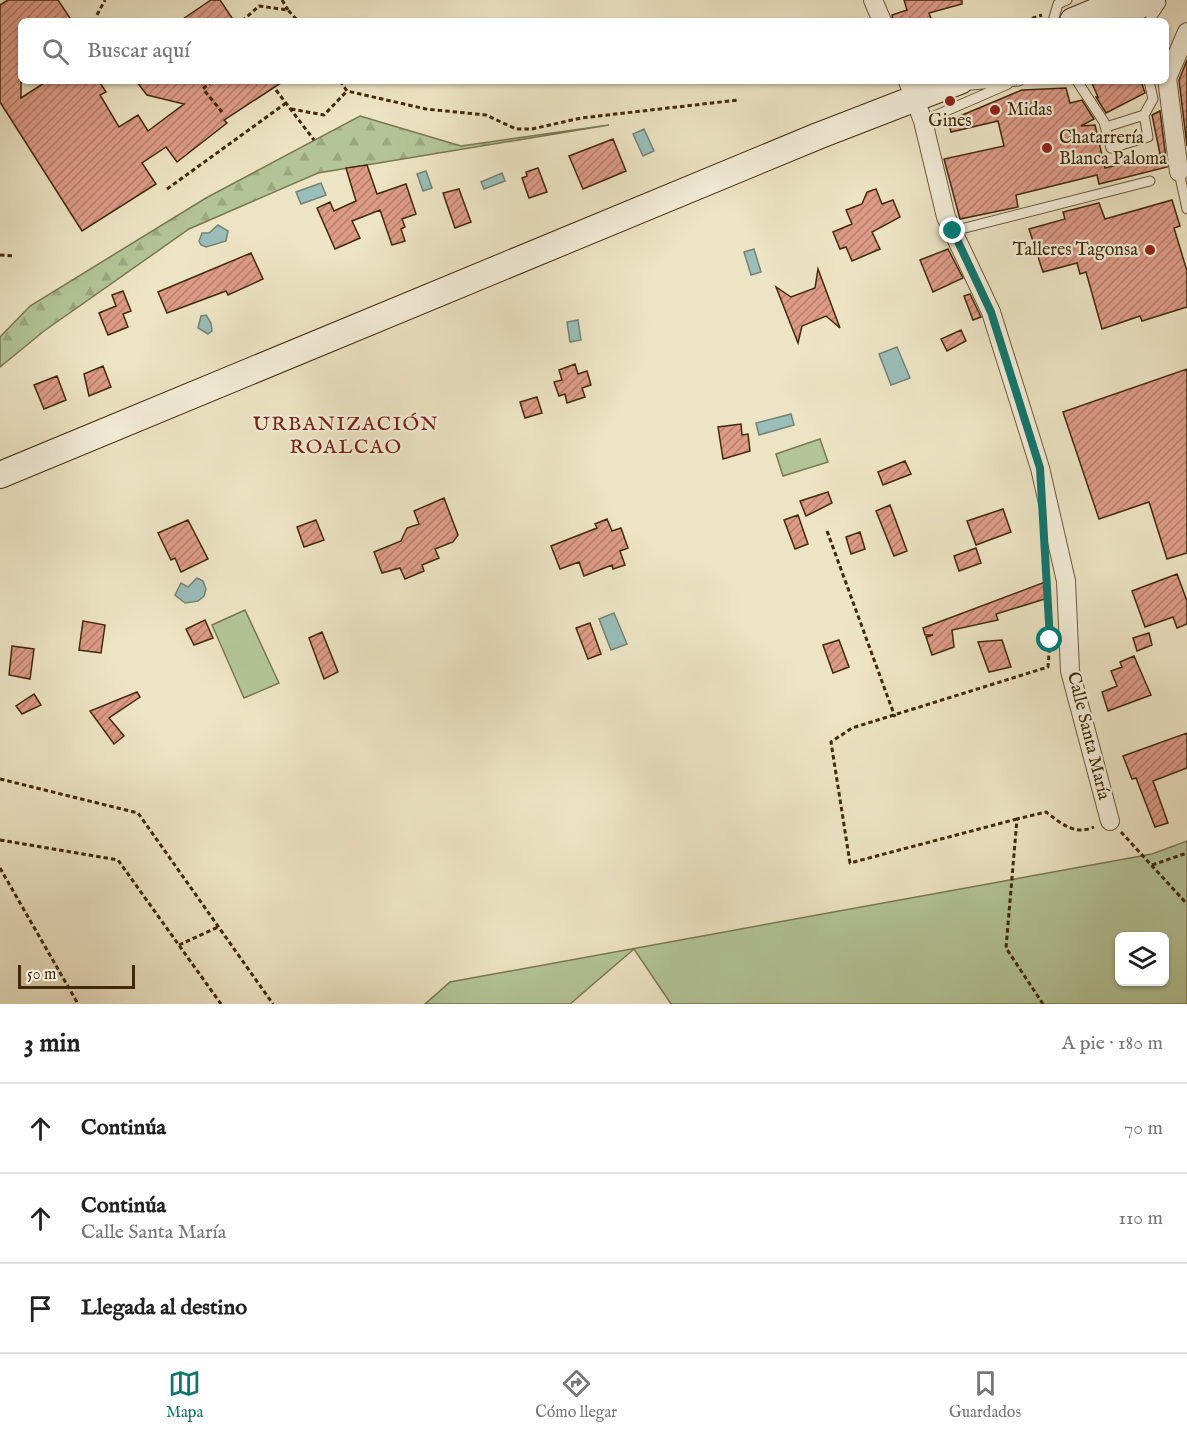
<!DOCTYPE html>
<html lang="es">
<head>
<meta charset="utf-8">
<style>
	body { margin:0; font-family:"IM FELL English",serif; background:#f6f6f6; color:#222 }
	.controls { position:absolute; right:18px; bottom:18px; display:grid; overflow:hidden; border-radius:9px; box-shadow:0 2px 4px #0004 }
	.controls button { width:54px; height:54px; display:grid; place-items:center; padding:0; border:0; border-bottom:2px solid #e0e0e0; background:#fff; color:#222; font:30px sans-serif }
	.scale { position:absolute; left:18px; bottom:15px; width:117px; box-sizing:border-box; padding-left:6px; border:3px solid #412a0a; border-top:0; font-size:16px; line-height:21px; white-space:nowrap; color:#412a0a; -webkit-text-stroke:4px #f3edd9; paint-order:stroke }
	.stop { position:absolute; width:18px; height:18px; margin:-14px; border:4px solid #0f766e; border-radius:50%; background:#fff }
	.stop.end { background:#0f766e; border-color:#fff; box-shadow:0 2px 6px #0008 }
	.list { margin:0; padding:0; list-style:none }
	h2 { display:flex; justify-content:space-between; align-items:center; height:78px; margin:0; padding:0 24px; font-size:26px }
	h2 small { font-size:20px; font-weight:400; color:#767676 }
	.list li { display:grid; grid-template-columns:39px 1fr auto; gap:18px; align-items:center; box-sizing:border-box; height:90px; padding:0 24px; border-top:2px solid #e0e0e0 }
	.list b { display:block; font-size:22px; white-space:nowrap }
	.list p { margin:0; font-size:20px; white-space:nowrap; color:#767676 }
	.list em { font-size:20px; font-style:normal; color:#767676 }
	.icon { flex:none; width:33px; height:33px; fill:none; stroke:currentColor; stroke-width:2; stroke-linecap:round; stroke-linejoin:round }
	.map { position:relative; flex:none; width:1187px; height:1004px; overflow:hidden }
	.search { position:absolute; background:#fff; box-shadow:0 2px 4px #0004; left:18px; right:18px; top:18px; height:66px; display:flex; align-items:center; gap:15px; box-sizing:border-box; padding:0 21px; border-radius:9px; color:#767676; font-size:22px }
	.sheet { height:348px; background:#fff }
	nav { display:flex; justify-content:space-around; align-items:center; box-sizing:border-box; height:84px; border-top:2px solid #e0e0e0; background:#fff; font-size:16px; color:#767676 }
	nav a { display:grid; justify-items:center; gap:3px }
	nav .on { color:#0f766e }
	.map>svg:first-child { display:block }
	.green { fill:#b3c598; stroke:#7a7851; stroke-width:1.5; fill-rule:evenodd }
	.forest { fill:url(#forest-firs); stroke:#7a7851; stroke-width:1.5 }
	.water { fill:#9abeba; stroke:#768374; stroke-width:1.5 }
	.building { fill:url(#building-hatch); stroke:#412a0a; stroke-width:1.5 }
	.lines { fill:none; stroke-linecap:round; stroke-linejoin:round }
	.service-casing { stroke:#6c5839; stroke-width:11 }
	.minor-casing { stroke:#6c5839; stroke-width:20 }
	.secondary-casing { stroke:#412a0a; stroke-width:28 }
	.path { stroke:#412a0a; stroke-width:3; stroke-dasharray:4.5 3; stroke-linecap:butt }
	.service { stroke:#f3edd9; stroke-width:9 }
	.minor { stroke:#f3edd9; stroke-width:18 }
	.secondary { stroke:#f3edd9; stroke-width:26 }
	.route { stroke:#0f766e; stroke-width:8 }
	.poi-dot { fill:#8f2418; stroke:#f3edd9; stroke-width:2 }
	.labels { text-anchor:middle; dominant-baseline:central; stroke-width:4.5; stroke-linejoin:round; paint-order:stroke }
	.poi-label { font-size:18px; fill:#412a0a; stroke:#f3edd9; text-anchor:start }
	.street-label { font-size:18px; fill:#412a0a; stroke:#f3edd9 }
	.neighbourhood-label { font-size:20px; letter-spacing:1.5px; fill:#7a1f14; stroke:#f3edd9 }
</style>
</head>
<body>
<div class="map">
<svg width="1187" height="1004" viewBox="0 0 1187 1004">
	<defs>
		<pattern id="forest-firs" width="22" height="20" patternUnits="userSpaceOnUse" patternTransform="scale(1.5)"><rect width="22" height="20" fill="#b3c598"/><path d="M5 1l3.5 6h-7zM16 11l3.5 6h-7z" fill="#9ba982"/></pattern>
		<pattern id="building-hatch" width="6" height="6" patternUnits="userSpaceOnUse" patternTransform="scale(1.5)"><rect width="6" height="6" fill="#dd9b87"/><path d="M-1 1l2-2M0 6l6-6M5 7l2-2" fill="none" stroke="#b57f6d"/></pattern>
	</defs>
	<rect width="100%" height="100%" fill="#ede4c5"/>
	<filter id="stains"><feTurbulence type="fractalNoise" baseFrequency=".00333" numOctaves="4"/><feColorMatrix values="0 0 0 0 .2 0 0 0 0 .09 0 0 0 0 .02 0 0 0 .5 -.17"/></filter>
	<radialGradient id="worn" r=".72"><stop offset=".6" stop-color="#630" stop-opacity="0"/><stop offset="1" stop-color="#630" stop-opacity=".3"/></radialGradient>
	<path class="green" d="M 820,439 L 828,462 L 783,476 L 776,454 Z
		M 245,610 L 279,683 L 244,698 L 212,625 Z
		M 1187,841 L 1187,1004 L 671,1004 L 634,949 L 570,1004 L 425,1004 L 450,982 L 1152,854 ZM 1164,936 L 1164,982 L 1120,982 L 1120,936 Z"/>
	<path class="forest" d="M 360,116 L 461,146 L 609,125 L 318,173 L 189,229 L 44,331 L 0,367 L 0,337 L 30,306 L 206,198 Z"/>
	<path class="water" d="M 644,129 L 654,151 L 643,156 L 633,134 Z
		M 426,171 L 432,188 L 423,191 L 417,174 Z
		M 502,173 L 505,181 L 484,189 L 481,182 Z
		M 321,183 L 326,195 L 301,204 L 296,192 Z
		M 218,225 L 228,231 L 226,241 L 206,247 L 201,245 L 199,241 L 202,233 L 209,233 Z
		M 754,249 L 761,272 L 751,275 L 744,252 Z
		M 206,315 L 211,323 L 212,331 L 208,334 L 198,328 L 201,316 Z
		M 578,320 L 581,340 L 570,342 L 567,322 Z
		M 897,347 L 910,378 L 891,385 L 879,354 Z
		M 791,414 L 794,425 L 759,435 L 756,423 Z
		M 197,578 L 203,581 L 206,589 L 204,596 L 198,601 L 185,603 L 175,595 L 181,583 L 188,587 Z
		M 614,613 L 627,644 L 611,650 L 599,619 Z"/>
	<path class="building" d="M 8,0 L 58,0 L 72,21 L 21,21 L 21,98 L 47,81 L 99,81 L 106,92 L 100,95 L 119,127 L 138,115 L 148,131 L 184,104 L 147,95 L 136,81 L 284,81 L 224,120 L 227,123 L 177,162 L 166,147 L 142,163 L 156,184 L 82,231 L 0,102 L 0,5 Z
		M 211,0 L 220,0 L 234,21 L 180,21 Z
		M 904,0 L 962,0 L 962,4 L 929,13 L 932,21 L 893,21 L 892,15 L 907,10 Z
		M 1187,60 L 1187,146 L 1179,80 Z
		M 1091,81 L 1141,81 L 1145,93 L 1106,113 L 1096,97 L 1098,97 Z
		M 1066,88 L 1070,103 L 1082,100 L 1094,119 L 1081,126 L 1095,125 L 1105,168 L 1160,154 L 1152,115 L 1160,111 L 1167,167 L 1099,184 L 1097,175 L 1016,195 L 1018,207 L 960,219 L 944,159 L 1004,146 L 998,121 L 951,132 L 948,121 L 1022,90 Z
		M 613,139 L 626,171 L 583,189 L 569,156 Z
		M 367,165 L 377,194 L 406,184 L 416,214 L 402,219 L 405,227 L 401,229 L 405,241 L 392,245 L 380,210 L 352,221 L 360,238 L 335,249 L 317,208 L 330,202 L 334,211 L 356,201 L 346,168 Z
		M 538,168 L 547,192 L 529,198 L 522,178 L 527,176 L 526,172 Z
		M 459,189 L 471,222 L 455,228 L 443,193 Z
		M 876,189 L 882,204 L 893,200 L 900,217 L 872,232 L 880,249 L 852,261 L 846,247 L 840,249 L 833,232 L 852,224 L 846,210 L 862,204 L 867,192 Z
		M 1172,200 L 1180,226 L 1174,228 L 1187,271 L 1187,307 L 1142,321 L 1140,316 L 1102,329 L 1086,272 L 1080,274 L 1077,263 L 1043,272 L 1029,229 L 1065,219 L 1063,212 L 1099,203 L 1105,219 Z
		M 948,249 L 963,278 L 933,292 L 920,260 Z
		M 251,253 L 263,279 L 228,295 L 226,291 L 167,313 L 158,292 Z
		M 818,269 L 840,328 L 826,316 L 802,326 L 798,343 L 776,287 L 791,297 L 815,288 Z
		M 123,291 L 131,311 L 123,314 L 128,327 L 108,335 L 99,313 L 116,306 L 112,295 Z
		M 970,294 L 981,317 L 973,320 L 964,296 Z
		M 961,330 L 966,341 L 947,351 L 941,339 Z
		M 575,364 L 578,374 L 587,371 L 591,385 L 582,388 L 585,397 L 567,403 L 565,394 L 559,396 L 554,382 L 562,380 L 559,370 Z
		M 103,366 L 111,387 L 89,396 L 84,374 Z
		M 1187,369 L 1187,553 L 1167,559 L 1149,502 L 1099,519 L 1063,412 Z
		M 57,376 L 66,400 L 44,409 L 34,385 Z
		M 537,397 L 542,413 L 525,418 L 520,402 Z
		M 741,424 L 742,435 L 748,434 L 750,451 L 723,459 L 718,427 Z
		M 905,461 L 911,474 L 883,485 L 878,472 Z
		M 828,492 L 832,503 L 806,516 L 800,501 Z
		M 444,498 L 458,535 L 453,542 L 435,549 L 439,558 L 422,565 L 424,571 L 405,579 L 400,568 L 382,573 L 374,552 L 401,541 L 407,528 L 419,524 L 414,511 Z
		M 890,505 L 907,551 L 894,556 L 876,511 Z
		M 1003,509 L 1011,532 L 976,545 L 967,521 Z
		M 798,515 L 808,544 L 795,549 L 784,520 Z
		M 607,519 L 612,531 L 621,528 L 628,548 L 620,551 L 625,565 L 613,569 L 612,565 L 584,576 L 579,562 L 560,569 L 551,546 L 597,528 L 595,524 Z
		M 188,520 L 208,559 L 181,572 L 175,558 L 171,560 L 158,533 Z
		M 316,520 L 324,540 L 304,547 L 297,527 Z
		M 860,532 L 865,549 L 851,554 L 846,537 Z
		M 976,548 L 981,563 L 959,571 L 954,556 Z
		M 1177,574 L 1187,601 L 1187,624 L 1177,628 L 1173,617 L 1145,627 L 1132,591 Z
		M 1045,582 L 1045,599 L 996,614 L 998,620 L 952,630 L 954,647 L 932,655 L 926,637 L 933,635 L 925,635 L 923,628 Z
		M 205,620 L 213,638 L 194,645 L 186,629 Z
		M 83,621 L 105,625 L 101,653 L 79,650 Z
		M 590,623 L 601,654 L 588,659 L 576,628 Z
		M 322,632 L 338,672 L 324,679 L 309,638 Z
		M 1149,633 L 1152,645 L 1137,651 L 1133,638 Z
		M 839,640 L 849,667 L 833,673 L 823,645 Z
		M 1002,640 L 1011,667 L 989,672 L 978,642 Z
		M 12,646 L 34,649 L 30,679 L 9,675 Z
		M 1134,656 L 1151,695 L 1108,711 L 1102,692 L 1117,686 L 1111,671 L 1122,667 L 1120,662 Z
		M 137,692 L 140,697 L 109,718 L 124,736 L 114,744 L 90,711 Z
		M 34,694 L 41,705 L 22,714 L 16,706 Z
		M 1187,733 L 1187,768 L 1153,781 L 1168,823 L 1155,827 L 1136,778 L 1132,779 L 1123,756 Z"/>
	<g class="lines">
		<defs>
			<path id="service" d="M 1053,21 L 1058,4 L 1067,0
				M 1149,21 L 1161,3
				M 1077,81 L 1104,122 L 1111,148 L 1148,137 L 1144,115 L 1153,99 L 1149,81
				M 960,86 L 1019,81
				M 923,121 L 1008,84
				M 1106,127 L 1144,115
				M 1179,172 L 1187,209
				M 953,231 L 1150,181"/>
			<path id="minor" d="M 873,0 L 882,21
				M 908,81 L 923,121 L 946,217 L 991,312 L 1040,468 L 1066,581 L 1070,671 L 1110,821
				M 1179,172 L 1167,78 L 1187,32"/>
			<path id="secondary" d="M 1108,19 L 1152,0
				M 1073,21 L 1124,0
				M 0,475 L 818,136 L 960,81"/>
		</defs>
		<use href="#service" class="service-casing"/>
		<use href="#minor" class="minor-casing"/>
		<use href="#secondary" class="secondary-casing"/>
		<path class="path" d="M 282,0 L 288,10
			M 97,15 L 105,0
			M 242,21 L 259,6 L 288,10 L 298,21
			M 1025,21 L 1042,15
			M 212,81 L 203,89 L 222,112
			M 340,81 L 347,91 L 426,109 L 486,115 L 516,129 L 532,129 L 581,118 L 738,100
			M 276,90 L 314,140
			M 291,109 L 324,115 L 347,91
			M 167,189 L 286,103
			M 0,255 L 14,256
			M 827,531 L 895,717
			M 0,779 L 138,813 L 273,1004
			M 1017,819 L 850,863 L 831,742 L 852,728 L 1048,667 L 1050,640
			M 1121,832 L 1187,904
			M 0,840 L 118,860 L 221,1004
			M 1152,865 L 1187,853
			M 0,868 L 78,1004
			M 179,945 L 218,927
			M 1043,1004 L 1006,948 L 1017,819 L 1046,812 C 1061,823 1074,836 1094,827"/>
		<use href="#service" class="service"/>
		<use href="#minor" class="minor"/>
		<use href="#secondary" class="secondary"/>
	</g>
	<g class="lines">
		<path class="route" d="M 953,231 L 991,312 L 1040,468 L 1050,640"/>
	</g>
	<g class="poi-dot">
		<circle cx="950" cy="101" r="6"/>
		<circle cx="995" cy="110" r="6"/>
		<circle cx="1047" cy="148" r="6"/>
		<circle cx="1150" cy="250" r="6"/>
	</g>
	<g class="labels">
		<g class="poi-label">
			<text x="1007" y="110">Midas</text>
			<text x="950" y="121" text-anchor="middle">Gines</text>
			<text x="1059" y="138">Chatarrería<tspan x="1059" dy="21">Blanca Paloma</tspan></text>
			<text x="1138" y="250" text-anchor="end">Talleres Tagonsa</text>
		</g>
		<g class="street-label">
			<text transform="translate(1088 736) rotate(76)">Calle Santa María</text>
		</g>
		<g class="neighbourhood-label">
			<text x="346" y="424">URBANIZACIÓN<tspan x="346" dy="23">ROALCAO</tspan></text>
		</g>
	</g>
	<rect width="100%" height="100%" filter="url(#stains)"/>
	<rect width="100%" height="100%" fill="url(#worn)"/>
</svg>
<div class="controls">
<button><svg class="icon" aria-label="layers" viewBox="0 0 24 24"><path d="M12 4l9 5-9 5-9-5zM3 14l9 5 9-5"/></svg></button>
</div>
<div class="scale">50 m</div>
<div class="stop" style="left:1050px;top:640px"></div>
<div class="stop end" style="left:953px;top:231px"></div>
<div class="search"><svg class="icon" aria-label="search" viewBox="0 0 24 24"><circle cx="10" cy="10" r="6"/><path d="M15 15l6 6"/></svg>Buscar aquí</div>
</div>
<section class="sheet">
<h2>3 min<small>A pie · 180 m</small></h2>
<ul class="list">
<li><svg class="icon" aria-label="ahead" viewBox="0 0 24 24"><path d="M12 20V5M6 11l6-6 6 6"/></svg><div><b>Continúa</b></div><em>70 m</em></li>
<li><svg class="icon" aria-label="ahead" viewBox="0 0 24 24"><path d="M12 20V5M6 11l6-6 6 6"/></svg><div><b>Continúa</b><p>Calle Santa María</p></div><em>110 m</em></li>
<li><svg class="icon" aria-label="arrive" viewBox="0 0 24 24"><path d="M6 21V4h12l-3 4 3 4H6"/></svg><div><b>Llegada al destino</b></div></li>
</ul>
</section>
<nav>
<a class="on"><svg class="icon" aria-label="map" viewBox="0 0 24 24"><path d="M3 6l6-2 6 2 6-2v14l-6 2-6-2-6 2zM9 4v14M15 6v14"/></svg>Mapa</a>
<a><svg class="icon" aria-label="directions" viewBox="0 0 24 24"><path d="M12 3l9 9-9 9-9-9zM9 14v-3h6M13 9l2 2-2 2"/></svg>Cómo llegar</a>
<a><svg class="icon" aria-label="saved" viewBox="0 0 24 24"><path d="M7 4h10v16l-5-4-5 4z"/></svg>Guardados</a>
</nav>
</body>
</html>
